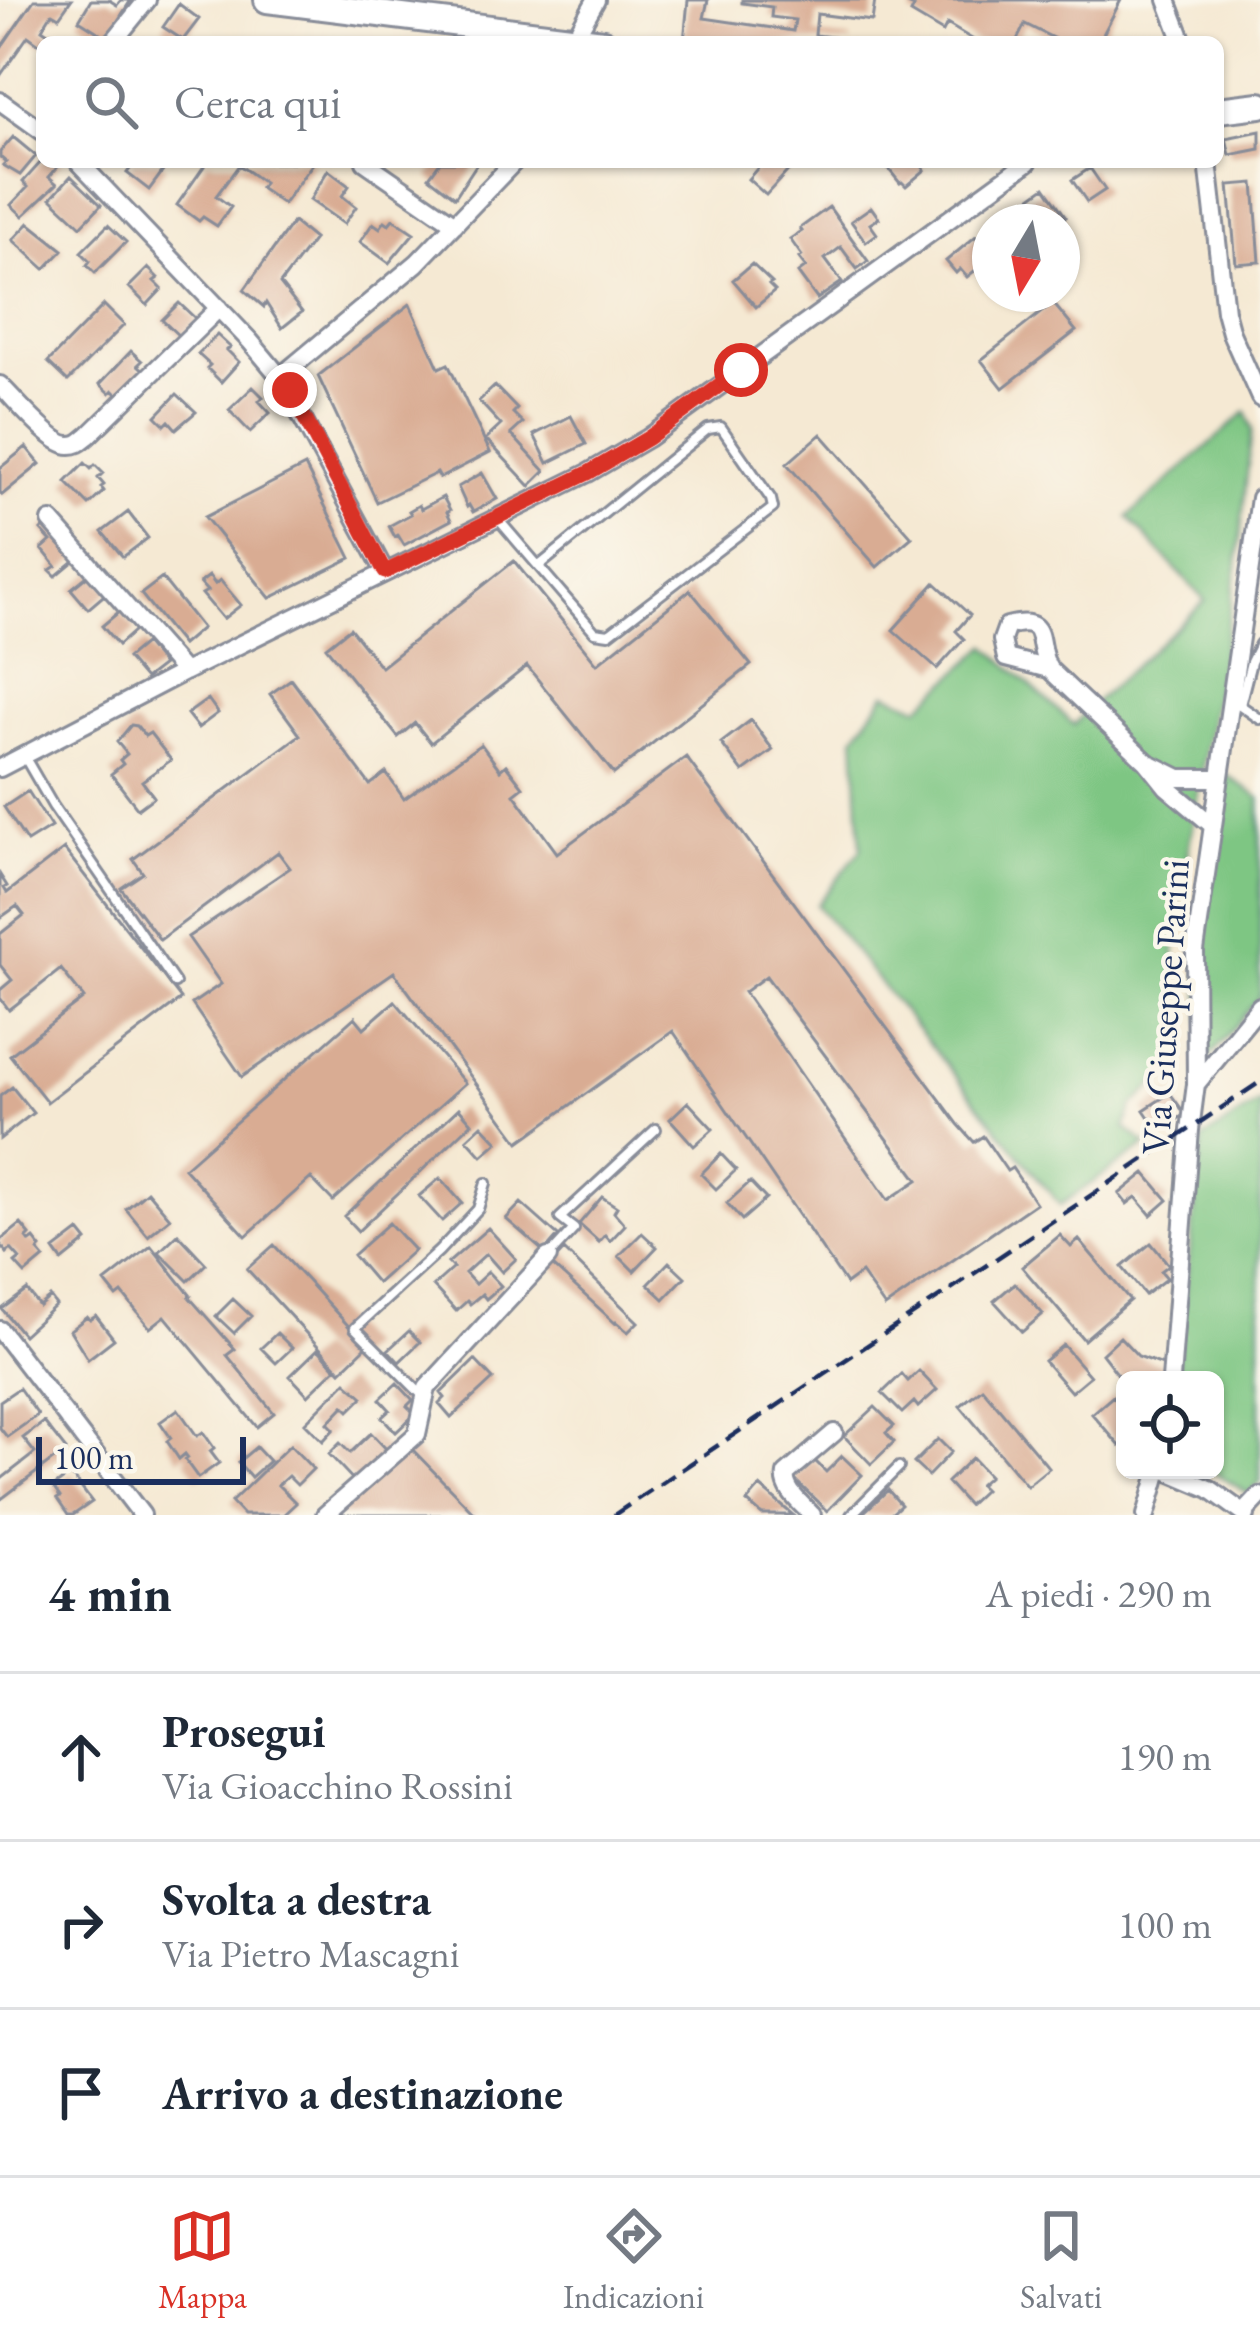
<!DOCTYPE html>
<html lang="it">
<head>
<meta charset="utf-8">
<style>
	body { margin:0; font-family:"EB Garamond",serif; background:#f2f2f3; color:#1f2937 }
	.controls { position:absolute; right:36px; bottom:36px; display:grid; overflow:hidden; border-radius:18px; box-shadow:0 3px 9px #0004 }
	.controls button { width:108px; height:108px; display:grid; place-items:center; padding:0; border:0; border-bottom:3px solid #e0e1e3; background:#fff; color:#1f2937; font:60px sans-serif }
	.compass { position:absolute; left:972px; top:204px; width:108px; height:108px; border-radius:50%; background:#fff; box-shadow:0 3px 9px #0004; rotate:190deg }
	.scale { position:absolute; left:36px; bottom:30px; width:210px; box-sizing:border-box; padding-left:12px; border:6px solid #1b2f5e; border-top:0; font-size:33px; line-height:42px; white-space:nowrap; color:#1b2f5e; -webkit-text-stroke:9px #fbf7ec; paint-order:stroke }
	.stop { position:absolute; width:36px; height:36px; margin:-27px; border:9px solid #d93025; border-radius:50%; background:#fff }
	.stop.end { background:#d93025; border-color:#fff; box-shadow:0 3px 12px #0008 }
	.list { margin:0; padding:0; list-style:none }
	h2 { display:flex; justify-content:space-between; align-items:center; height:156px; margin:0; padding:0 48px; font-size:51px }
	h2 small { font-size:39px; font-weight:400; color:#747a83 }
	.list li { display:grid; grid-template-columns:78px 1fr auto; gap:36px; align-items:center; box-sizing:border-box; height:168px; padding:0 48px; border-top:3px solid #e0e1e3 }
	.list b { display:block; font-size:45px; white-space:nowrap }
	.list p { margin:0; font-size:39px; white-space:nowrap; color:#747a83 }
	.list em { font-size:39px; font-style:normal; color:#747a83 }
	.icon { flex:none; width:66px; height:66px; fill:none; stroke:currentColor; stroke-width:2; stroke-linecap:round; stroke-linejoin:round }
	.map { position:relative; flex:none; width:1260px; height:1515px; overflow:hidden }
	.search { position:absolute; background:#fff; box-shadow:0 3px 9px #0004; left:36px; right:36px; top:36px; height:132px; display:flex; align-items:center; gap:30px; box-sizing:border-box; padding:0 42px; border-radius:18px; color:#747a83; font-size:45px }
	.sheet { height:660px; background:#fff }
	nav { display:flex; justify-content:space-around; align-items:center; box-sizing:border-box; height:168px; border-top:3px solid #e0e1e3; background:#fff; font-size:33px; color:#747a83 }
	nav a { display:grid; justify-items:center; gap:6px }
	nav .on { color:#d93025 }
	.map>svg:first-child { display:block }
	.green { fill:#7ec683; stroke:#4c7a70; stroke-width:3 }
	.building { fill:#d9ac93; fill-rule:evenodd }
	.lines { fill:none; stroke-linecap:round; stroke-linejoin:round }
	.lane-casing { stroke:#888c98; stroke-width:14 }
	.street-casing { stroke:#888c98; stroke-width:22 }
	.secondary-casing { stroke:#888c98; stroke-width:30 }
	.lane { stroke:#fff; stroke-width:8 }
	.street { stroke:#fff; stroke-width:16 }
	.secondary { stroke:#fff; stroke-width:24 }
	.rail { stroke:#1b2f5e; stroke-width:4.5; stroke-dasharray:18 9; stroke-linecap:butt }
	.route { stroke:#d93025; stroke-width:15 }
	.labels { text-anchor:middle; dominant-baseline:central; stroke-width:9; stroke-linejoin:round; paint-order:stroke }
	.street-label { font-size:39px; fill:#1b2f5e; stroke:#fbf7ec }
</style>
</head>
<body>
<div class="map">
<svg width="1260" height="1515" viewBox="0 0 1260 1515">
	<rect width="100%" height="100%" fill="#fbf7ec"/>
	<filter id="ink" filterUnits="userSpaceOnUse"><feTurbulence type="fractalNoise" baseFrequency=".00833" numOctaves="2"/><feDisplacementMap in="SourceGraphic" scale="24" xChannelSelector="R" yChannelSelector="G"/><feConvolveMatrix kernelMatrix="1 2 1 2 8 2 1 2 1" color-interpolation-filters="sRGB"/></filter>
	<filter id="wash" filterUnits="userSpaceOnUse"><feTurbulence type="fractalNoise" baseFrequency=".004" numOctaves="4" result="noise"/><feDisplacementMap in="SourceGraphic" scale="48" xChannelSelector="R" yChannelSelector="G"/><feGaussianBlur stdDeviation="2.7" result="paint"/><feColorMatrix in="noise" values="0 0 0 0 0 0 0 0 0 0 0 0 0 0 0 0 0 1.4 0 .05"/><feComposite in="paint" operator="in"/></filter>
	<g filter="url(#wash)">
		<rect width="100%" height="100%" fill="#f5e9d3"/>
		<path class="green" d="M 1246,412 L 1252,429 L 1237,568 L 1176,920 L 1174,973 L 1184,1057 L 1133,1106 L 1125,1128 L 1147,1145 L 1060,1205 L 817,905 L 861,849 L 855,736 L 886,693 L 919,707 L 987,646 L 1074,725 L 1093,704 L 1205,601 L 1128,517 Z
			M 1225,774 L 1260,798 L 1260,996 L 1203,1065 L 1199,959 Z
			M 1260,1102 L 1260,1482 L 1249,1494 L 1210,1470 L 1215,1470 L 1215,1380 L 1177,1380 L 1178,1351 L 1203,1139 Z"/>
		<g id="blocks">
			<path class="building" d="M 34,0 L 71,0 L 59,17 L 52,13 L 42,29 L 61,42 L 42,42 L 42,46 L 28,36 L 0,76 L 0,45 L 2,46 Z
				M 91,0 L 109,0 L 117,5 L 121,0 L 131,0 L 107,38 L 79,20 Z
				M 688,0 L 708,0 L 704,18 L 793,31 L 795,20 L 771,17 L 772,7 L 742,3 L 742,0 L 875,0 L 872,21 L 817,14 L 815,35 L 851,39 L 851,42 L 684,42 Z
				M 898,0 L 1121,0 L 1099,42 L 1061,42 L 1025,24 L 1016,42 L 977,42 L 947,24 L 943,32 L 911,13 L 914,7 Z
				M 179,4 L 199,19 L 183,40 L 163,27 Z
				M 1260,131 L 1260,149 L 1230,155 L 1226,138 Z
				M 13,137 L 36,156 L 20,175 L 3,165 L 6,162 L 0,157 L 0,152 Z
				M 41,162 L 62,162 L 49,177 L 57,184 L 23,216 L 11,205 L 28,187 L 23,182 Z
				M 135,162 L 159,162 L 166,167 L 149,190 L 127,173 Z
				M 207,162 L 280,163 L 314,162 L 283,204 L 260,188 L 264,183 L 239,165 L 216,196 L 231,207 L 217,226 L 203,217 L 199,221 L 177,205 Z
				M 440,162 L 478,162 L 455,197 L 429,177 Z
				M 763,162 L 796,162 L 766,195 L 748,179 Z
				M 883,162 L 919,162 L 925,170 L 906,186 L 902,182 L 900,183 Z
				M 1090,168 L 1105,190 L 1087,202 L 1072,180 Z
				M 328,170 L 349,186 L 342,196 L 356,207 L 344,224 L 310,200 Z
				M 71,176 L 101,205 L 81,226 L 51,198 Z
				M 1254,183 L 1260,262 L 1236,264 L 1229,185 Z
				M 1045,187 L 1066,217 L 1059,222 L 1039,222 L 1024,202 Z
				M 829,207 L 868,261 L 857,269 L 841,247 L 825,259 L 842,282 L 817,299 L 798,273 L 806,267 L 799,258 L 802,256 L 790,239 L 802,231 L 800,228 Z
				M 871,207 L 879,218 L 870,224 L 877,234 L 866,242 L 851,221 Z
				M 393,219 L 414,233 L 389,263 L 360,242 L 373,223 L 380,228 L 385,221 L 389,224 Z
				M 293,222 L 314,239 L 280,284 L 302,312 L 282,328 L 266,303 L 264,307 L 244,290 Z
				M 29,223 L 63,250 L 45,269 L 13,240 Z
				M 108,225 L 126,242 L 95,273 L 87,265 L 90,261 L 81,252 Z
				M 976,236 L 990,252 L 990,266 L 987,269 L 983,264 L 967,277 L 960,269 L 956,273 L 946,261 Z
				M 752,264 L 772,283 L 769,285 L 775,291 L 756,307 L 733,280 Z
				M 148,268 L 158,278 L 154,281 L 162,289 L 147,305 L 129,287 Z
				M 179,303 L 197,320 L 180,337 L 162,320 Z
				M 1053,303 L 1076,331 L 1003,388 L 981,360 Z
				M 410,304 L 439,368 L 448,364 L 490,452 L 440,478 L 437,473 L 377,502 L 318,376 Z
				M 104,305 L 124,325 L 68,381 L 48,362 Z
				M 217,335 L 230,347 L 227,350 L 239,362 L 221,382 L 207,368 L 210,365 L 198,354 Z
				M 131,351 L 142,361 L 138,365 L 146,372 L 121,398 L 113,390 L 110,393 L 100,384 Z
				M 495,386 L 517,409 L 513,413 L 523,423 L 511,434 L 545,471 L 530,486 L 486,439 L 501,425 L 479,401 Z
				M 253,387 L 263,397 L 259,401 L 270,413 L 250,432 L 229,410 Z
				M 177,394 L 196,412 L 176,429 L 169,421 L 165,425 L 156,416 Z
				M 571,416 L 586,444 L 548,463 L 534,435 Z
				M 821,434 L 912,537 L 877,567 L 787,464 Z
				M 26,447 L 40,464 L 2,495 L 0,492 L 0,468 Z
				M 85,463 L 91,469 L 95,465 L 103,473 L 98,478 L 104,485 L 101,487 L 104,491 L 89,505 L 66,482 Z
				M 305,466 L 351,558 L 270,598 L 205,517 Z
				M 482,473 L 497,499 L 473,512 L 469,505 L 467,507 L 458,487 Z
				M 443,497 L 450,510 L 447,512 L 451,520 L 404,545 L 398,535 L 395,537 L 389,526 L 411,514 L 409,511 L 419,505 L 421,509 Z
				M 128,512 L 148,538 L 123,557 L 102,532 Z
				M 47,524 L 79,557 L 56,576 L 50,570 L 56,566 L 42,549 L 51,541 L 41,530 Z
				M 514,561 L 597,664 L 690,590 L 751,665 L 614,774 L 527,666 L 431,743 L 415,723 L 398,737 L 326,647 L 350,628 L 381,667 Z
				M 92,572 L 109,591 L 88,609 L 71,589 Z
				M 209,576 L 215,584 L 220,580 L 241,605 L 223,619 L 202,594 L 207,591 L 200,583 Z
				M 162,578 L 202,628 L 182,645 L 141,594 Z
				M 935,583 L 970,615 L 956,631 L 964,639 L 937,669 L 893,630 Z
				M 120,611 L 135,630 L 118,645 L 102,626 Z
				M 145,643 L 163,665 L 145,679 L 127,658 Z
				M 291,679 L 370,785 L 386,773 L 404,799 L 481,744 L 500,770 L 506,765 L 523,787 L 514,794 L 557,853 L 686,757 L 958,1124 L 974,1142 L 983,1136 L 1007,1171 L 1012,1168 L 1036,1203 L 885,1307 L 861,1273 L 846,1284 L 673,1031 L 519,1142 L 394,972 L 242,1077 L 192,1004 L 221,984 L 188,937 L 290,868 L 278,852 L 160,940 L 121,888 L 143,873 L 133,859 L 300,735 L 270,694 ZM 766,976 L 918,1180 L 888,1200 L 744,992 Z
				M 208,699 L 218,713 L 198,728 L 187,714 Z
				M 751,720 L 773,750 L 743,772 L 721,743 Z
				M 131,725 L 137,726 L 145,736 L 150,733 L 171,760 L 142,781 L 154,797 L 138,809 L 111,774 L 123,764 L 120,760 L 127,754 L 117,742 Z
				M 28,791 L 51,827 L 27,842 L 4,807 Z
				M 64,849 L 181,999 L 47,1102 L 10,1055 L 84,998 L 61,969 L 9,1010 L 0,998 L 0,990 L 12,980 L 0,965 L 0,934 L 24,915 L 17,906 L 0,918 L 0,875 L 7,886 L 4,888 L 7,893 Z
				M 395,1001 L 465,1083 L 333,1201 L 311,1178 L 246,1236 L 184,1168 L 355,1017 L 364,1028 Z
				M 12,1087 L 33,1113 L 0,1139 L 0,1096 Z
				M 1170,1093 L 1185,1114 L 1159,1132 L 1144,1110 Z
				M 688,1102 L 713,1129 L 694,1146 L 670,1119 Z
				M 459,1108 L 472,1123 L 358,1231 L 344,1216 Z
				M 482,1125 L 498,1142 L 482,1156 L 467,1139 Z
				M 721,1154 L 736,1170 L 716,1189 L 701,1174 Z
				M 1145,1173 L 1168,1200 L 1151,1215 L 1136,1197 L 1127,1204 L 1119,1194 Z
				M 440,1178 L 462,1203 L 442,1221 L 419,1196 Z
				M 750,1182 L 766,1199 L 742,1220 L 727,1203 Z
				M 147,1191 L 170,1218 L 148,1236 L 126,1209 Z
				M 602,1197 L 617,1207 L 614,1212 L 625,1225 L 610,1241 L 605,1235 L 599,1242 L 579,1224 Z
				M 521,1203 L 558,1236 L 544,1252 L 506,1219 Z
				M 389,1223 L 414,1250 L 377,1283 L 353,1255 Z
				M 21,1224 L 30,1235 L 27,1238 L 30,1242 L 34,1239 L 41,1248 L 38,1251 L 44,1258 L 25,1274 L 15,1263 L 20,1259 L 11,1249 L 7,1253 L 0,1244 L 0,1241 Z
				M 488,1228 L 516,1259 L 502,1272 L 486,1254 L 465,1273 L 475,1284 L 488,1272 L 501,1286 L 486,1299 L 482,1294 L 470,1304 L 467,1301 L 456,1311 L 433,1286 L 453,1268 L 448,1263 Z
				M 79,1231 L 87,1241 L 62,1261 L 54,1250 Z
				M 642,1233 L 657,1247 L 634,1271 L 619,1256 Z
				M 178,1234 L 206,1264 L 188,1281 L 159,1252 Z
				M 1060,1235 L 1071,1247 L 1079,1240 L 1130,1300 L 1084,1340 L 1022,1267 Z
				M 1151,1243 L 1169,1265 L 1161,1271 L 1167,1278 L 1145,1295 L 1122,1267 Z
				M 274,1245 L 367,1346 L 341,1371 L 247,1269 Z
				M 151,1246 L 191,1296 L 189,1297 L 235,1349 L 227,1355 L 274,1413 L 257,1427 L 165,1316 L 150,1328 L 122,1293 L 117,1297 L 105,1282 Z
				M 564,1250 L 638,1322 L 628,1332 L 616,1322 L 615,1323 L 551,1264 Z
				M 669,1262 L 685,1277 L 664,1299 L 648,1284 Z
				M 1015,1283 L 1043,1314 L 1022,1332 L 994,1301 Z
				M 27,1290 L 39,1306 L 50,1297 L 56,1305 L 23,1335 L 2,1309 Z
				M 233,1299 L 251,1316 L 234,1333 L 216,1316 Z
				M 96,1316 L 114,1339 L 88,1359 L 70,1330 L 87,1317 L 90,1320 Z
				M 409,1331 L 420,1342 L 399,1362 L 388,1350 Z
				M 277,1333 L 292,1348 L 276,1363 L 261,1348 Z
				M 1120,1337 L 1138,1356 L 1163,1365 L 1163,1380 L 1122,1380 L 1102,1354 Z
				M 1063,1345 L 1090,1376 L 1071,1392 L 1044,1361 Z
				M 318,1349 L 336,1368 L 308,1395 L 290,1376 Z
				M 475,1360 L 493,1379 L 451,1418 L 439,1404 L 445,1398 L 441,1393 Z
				M 919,1371 L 937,1390 L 918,1407 L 914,1402 L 902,1413 L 882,1393 L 902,1374 L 908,1381 Z
				M 346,1382 L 363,1397 L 349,1411 L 344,1406 L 328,1423 L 334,1429 L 323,1441 L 305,1423 Z
				M 397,1383 L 413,1400 L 407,1406 L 415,1414 L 396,1432 L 382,1417 L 390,1410 L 380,1399 Z
				M 19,1388 L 38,1415 L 7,1437 L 0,1428 L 0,1401 Z
				M 982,1388 L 1049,1468 L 1027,1486 L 960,1406 Z
				M 1113,1396 L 1125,1410 L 1125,1441 L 1120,1446 L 1092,1414 Z
				M 875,1407 L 894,1426 L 886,1433 L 894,1442 L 871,1464 L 844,1436 Z
				M 178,1409 L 197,1436 L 203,1432 L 214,1448 L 210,1451 L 219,1463 L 198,1478 L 185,1460 L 188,1458 L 185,1454 L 179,1459 L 167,1441 L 171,1438 L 160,1422 Z
				M 44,1422 L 66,1450 L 0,1500 L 0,1480 L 35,1453 L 23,1438 Z
				M 371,1433 L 390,1453 L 357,1484 L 329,1454 L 340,1443 L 350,1453 Z
				M 938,1439 L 951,1452 L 928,1476 L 914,1463 Z
				M 290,1445 L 313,1469 L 297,1485 L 288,1476 L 278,1485 L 296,1503 L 283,1515 L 243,1515 L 231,1502 Z
				M 256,1447 L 269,1461 L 251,1477 L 238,1462 Z
				M 410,1447 L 476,1515 L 336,1515 Z
				M 842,1456 L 862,1475 L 827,1511 L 794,1479 L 813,1459 L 826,1472 Z
				M 972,1458 L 989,1476 L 979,1485 L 984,1490 L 968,1505 L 947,1482 Z
				M 71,1474 L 92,1502 L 73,1515 L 68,1515 L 57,1499 L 60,1497 L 53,1487 Z
				M 760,1487 L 793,1515 L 762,1515 L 747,1502 Z
				M 888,1490 L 901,1505 L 890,1515 L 861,1515 Z"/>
		</g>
	</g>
	<g filter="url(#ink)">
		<use href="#blocks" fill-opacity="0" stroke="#888c98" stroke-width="3"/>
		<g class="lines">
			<defs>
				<path id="lane" d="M 498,519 L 595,632 L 609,634 L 773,508 L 771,499 L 721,427 L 708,429 L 539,566
					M 1237,703 L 1260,719
					M 1240,705 L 1251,662 L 1260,644
					M 24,756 L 53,806 L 175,983
					M 549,1256 L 574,1229 L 560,1218 L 656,1129
					M 424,1397 L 355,1328 L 439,1251 L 478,1209 L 486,1183
					M 851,1515 L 899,1467"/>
				<path id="street" d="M 1167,0 L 1183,42
					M 574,39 L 596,0
					M 113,42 L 147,0
					M 0,101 L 42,131
					M 79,162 L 250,341 L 280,377 L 385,572
					M 365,162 L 455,224
					M 1208,162 L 1225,311 L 1231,333 L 1260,398
					M 280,377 L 417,263 L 514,162
					M 0,385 C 14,398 52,445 70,445 C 79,445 81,441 88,436 L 219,308
					M 51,521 L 184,672
					M 1049,669 L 1006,658 L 1002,640 L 1007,626 C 1051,614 1034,644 1049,669 L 1147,762 L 1167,787 L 1212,825
					M 1151,764 L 1179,778 L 1219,778
					M 0,768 L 184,672 L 588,473 L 648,438 L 1028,162
					M 1197,1083 L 1260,1006
					M 0,1330 L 142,1515
					M 1171,1380 L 1190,1130 L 1196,1084 L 1195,951 L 1260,498
					M 1165,1470 L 1210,1489 L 1246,1515
					M 1244,1513 L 1260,1496
					M 325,1515 L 417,1434 L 427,1388 L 548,1257
					M 812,1515 C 802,1504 783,1490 786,1474 L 834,1433
					M 1146,1515 L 1159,1470"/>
				<path id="secondary" d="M 267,0 L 603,42
					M 1218,110 L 1260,105"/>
			</defs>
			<use href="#lane" class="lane-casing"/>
			<use href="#street" class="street-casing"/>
			<use href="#secondary" class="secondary-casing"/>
			<use href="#lane" class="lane"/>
			<use href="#street" class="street"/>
			<use href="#secondary" class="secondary"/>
			<path class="rail" d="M 614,1515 L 1260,1082"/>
		</g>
	</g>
	<g class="lines" filter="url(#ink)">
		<path class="route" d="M 290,390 L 385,572 L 588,473 L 648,438 L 741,370"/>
	</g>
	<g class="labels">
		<g class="street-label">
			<text transform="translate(1165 1007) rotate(-86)">Via Giuseppe Parini</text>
		</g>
	</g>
</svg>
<div class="controls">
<button><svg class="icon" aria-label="locate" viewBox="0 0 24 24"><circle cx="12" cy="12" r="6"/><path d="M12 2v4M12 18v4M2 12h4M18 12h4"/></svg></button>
</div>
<svg class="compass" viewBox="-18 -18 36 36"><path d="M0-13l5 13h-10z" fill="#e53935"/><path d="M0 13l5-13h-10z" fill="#747a83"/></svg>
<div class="scale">100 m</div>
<div class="stop" style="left:741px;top:370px"></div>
<div class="stop end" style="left:290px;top:390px"></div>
<div class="search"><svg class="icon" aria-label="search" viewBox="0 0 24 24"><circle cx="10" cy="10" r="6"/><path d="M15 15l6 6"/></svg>Cerca qui</div>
</div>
<section class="sheet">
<h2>4 min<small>A piedi · 290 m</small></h2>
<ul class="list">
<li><svg class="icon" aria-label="ahead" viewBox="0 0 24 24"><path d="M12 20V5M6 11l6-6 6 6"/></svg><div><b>Prosegui</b><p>Via Gioacchino Rossini</p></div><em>190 m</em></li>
<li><svg class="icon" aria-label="right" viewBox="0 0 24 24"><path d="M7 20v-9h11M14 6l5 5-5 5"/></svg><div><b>Svolta a destra</b><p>Via Pietro Mascagni</p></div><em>100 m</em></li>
<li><svg class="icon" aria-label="arrive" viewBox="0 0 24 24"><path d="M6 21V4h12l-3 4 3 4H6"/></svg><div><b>Arrivo a destinazione</b></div></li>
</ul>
</section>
<nav>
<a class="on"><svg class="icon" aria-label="map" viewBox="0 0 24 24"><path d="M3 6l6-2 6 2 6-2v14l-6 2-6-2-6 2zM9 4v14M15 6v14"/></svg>Mappa</a>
<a><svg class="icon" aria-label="directions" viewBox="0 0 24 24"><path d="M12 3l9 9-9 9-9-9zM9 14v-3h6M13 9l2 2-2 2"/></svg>Indicazioni</a>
<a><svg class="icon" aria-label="saved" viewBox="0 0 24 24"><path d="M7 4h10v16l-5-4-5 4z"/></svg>Salvati</a>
</nav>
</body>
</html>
